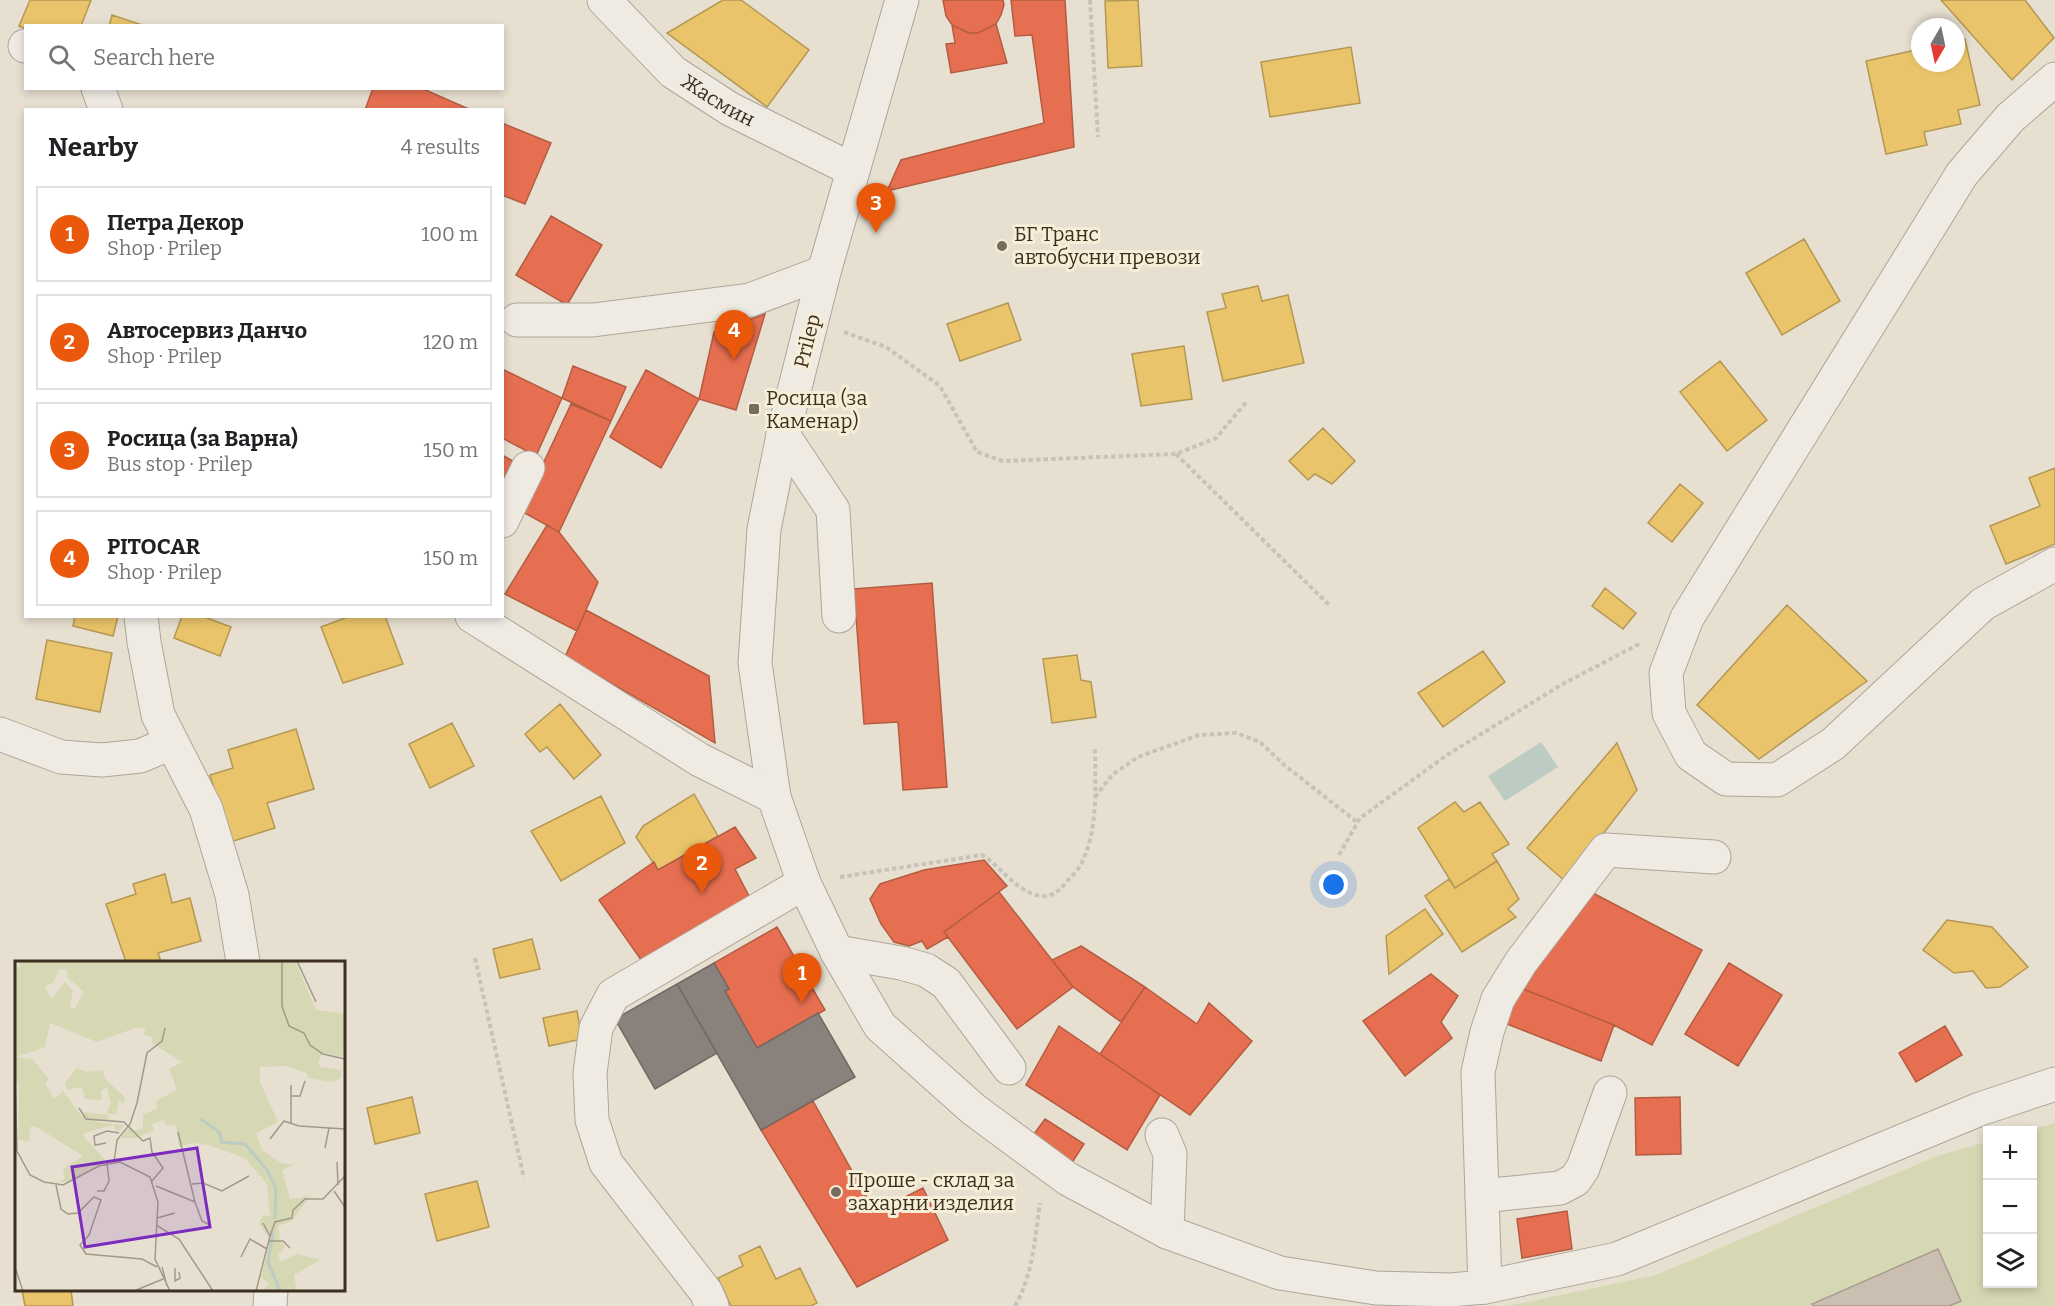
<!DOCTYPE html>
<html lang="en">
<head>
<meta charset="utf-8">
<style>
	body { margin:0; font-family:Bitter,serif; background:#f2f2f2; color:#202124 }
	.controls { position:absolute; right:18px; bottom:18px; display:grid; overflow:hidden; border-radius:0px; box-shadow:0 3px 9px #0003 }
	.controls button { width:54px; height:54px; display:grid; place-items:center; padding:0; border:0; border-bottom:2px solid #e0e0e0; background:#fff; color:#202124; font:30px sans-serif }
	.compass { position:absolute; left:1911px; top:18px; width:54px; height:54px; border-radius:50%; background:#fff; box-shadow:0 3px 9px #0003; rotate:189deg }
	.you { position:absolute; left:1334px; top:885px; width:21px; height:21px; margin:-15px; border:4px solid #fff; border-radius:50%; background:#1a73e8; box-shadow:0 0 0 9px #1a73e833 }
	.badge { display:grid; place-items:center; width:39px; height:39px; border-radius:50%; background:#ea580c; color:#fff; font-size:20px; font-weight:700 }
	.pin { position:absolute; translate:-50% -50px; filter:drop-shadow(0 2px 3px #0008) }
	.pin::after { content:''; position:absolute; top:32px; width:21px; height:18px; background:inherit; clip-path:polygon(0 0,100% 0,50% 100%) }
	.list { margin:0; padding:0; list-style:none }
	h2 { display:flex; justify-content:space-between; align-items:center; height:78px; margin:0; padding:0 24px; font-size:26px }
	h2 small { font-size:20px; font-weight:400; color:#757577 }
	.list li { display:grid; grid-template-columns:39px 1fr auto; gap:18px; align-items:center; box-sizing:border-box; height:96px; margin:0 12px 12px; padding:0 12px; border:2px solid #e0e0e0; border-radius:0px }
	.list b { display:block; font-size:22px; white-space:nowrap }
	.list p { margin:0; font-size:20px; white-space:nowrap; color:#757577 }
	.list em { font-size:20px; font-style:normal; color:#757577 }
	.icon { flex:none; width:33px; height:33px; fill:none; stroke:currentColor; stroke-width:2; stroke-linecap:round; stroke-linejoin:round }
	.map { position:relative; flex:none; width:2055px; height:1306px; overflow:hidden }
	.search { position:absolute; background:#fff; box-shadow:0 3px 9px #0003; left:24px; top:24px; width:480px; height:66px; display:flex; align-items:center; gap:15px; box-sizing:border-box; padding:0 21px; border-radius:0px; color:#757577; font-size:22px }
	.panel { position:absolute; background:#fff; box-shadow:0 3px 9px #0003; left:24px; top:108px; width:480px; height:510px; border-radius:0px }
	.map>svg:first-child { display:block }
	.green { fill:#d6d7b3 }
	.water { fill:#bcccc2 }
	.homes { fill:#e9c46a; stroke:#b59754; stroke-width:1.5 }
	.shops { fill:#e76f51; stroke:#b45c42; stroke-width:1.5 }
	.industry { fill:#8a817c; stroke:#736860; stroke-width:1.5 }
	.building { fill:#cbbfb2; stroke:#a89c90; stroke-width:1.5 }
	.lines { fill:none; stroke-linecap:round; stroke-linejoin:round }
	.minor-casing { stroke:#ada599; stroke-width:35 }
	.path { stroke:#c8c2b9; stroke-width:4; stroke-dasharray:4.5 3; stroke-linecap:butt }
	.minor { stroke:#efebe3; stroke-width:33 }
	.poi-dot { fill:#786c5e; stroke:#f7eed8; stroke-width:2 }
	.labels { text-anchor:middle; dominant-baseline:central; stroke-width:6; stroke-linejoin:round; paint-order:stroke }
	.street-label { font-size:20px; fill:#3d2e20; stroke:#f7eed8 }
	.poi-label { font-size:20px; fill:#3d2e20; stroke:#f7eed8; text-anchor:start }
	.inset-river { fill:none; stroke:#bcccc2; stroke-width:3 }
	.inset-road { fill:none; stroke:#a3998a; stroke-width:1.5 }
	.view { fill:#7b2cbf; fill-opacity:0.15; stroke:#7b2cbf; stroke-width:3 }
	.inset-edge { fill:none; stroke:#3d2e20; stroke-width:3 }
</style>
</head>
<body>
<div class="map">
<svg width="2055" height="1306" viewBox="0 0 2055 1306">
	<rect width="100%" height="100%" fill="#e7e0d1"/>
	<path class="green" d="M 2055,1123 L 2055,1306 L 1508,1306 L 1656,1275 L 1937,1156 L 1987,1142 L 1988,1284 L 2032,1284 L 2032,1130 L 2029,1130 Z"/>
	<path class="water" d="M 1541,742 L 1558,767 L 1505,801 L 1488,776 Z"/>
	<path class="homes" d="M 30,0 L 91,0 L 81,26 L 26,26 L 26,29 L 19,26 Z
		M 723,0 L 741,0 L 809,50 L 767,107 L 667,33 Z
		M 1138,0 L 1142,66 L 1108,68 L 1105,1 Z
		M 1941,0 L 2025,0 L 2054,38 L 2012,80 Z
		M 112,15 L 145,26 L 109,26 Z
		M 1965,39 L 1980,105 L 1958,110 L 1961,124 L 1924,132 L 1927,145 L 1886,154 L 1866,61 L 1920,49 L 1920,63 L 1956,63 L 1956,41 Z
		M 1351,47 L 1360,103 L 1270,117 L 1261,62 Z
		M 1804,239 L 1840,301 L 1782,335 L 1746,273 Z
		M 1258,286 L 1262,301 L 1288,295 L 1304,363 L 1223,381 L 1207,312 L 1226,308 L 1222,294 Z
		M 1008,303 L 1021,340 L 960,361 L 947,324 Z
		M 1184,346 L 1192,399 L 1141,406 L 1132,354 Z
		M 1720,361 L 1767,420 L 1727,451 L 1680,392 Z
		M 1323,428 L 1355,461 L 1332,484 L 1315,474 L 1308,480 L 1289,461 Z
		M 2055,468 L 2055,544 L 2006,564 L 1990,526 L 2040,506 L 2029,478 Z
		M 1680,484 L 1703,503 L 1672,542 L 1648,523 Z
		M 1605,588 L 1636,613 L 1623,629 L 1592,606 Z
		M 1787,605 L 1867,681 L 1759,759 L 1697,705 Z
		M 75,616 L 118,616 L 113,636 L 73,626 Z
		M 182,616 L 202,616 L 231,627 L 220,656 L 174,638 Z
		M 350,616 L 385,616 L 403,664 L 343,683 L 321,627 Z
		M 47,640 L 112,653 L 100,712 L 36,699 Z
		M 1483,651 L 1505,682 L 1443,727 L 1418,693 Z
		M 1077,655 L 1081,680 L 1091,682 L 1096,717 L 1052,723 L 1043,659 Z
		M 560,704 L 601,755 L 574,779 L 547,747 L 540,752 L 525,734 Z
		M 452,723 L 474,766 L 430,788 L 409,744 Z
		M 296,729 L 314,789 L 267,803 L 275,828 L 230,842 L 210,775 L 233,768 L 228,750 Z
		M 1617,743 L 1637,790 L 1566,882 L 1527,848 Z
		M 694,794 L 718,836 L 658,870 L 636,837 L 643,826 Z
		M 601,796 L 625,843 L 561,881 L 531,831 Z
		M 1455,802 L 1464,812 L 1480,802 L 1509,844 L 1492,854 L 1497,861 L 1455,888 L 1418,828 Z
		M 1497,861 L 1519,899 L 1508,909 L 1516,917 L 1462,952 L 1425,896 L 1449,879 L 1455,888 Z
		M 165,874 L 172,903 L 190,898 L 201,941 L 158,953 L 161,962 L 126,962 L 106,904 L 136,894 L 133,884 Z
		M 1425,909 L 1443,934 L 1389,974 L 1386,936 Z
		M 1947,920 L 1992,927 L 2028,967 L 2000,987 L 1986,988 L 1973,971 L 1954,973 L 1923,950 Z
		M 532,939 L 540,969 L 500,978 L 493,949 Z
		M 577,1011 L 582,1039 L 549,1046 L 543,1018 Z
		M 412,1097 L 420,1133 L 375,1144 L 367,1108 Z
		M 477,1181 L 489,1227 L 437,1241 L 425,1194 Z
		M 760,1246 L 776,1279 L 800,1268 L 817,1303 L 811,1306 L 731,1306 L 718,1278 L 743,1266 L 739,1256 Z
		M 22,1290 L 71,1290 L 73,1306 L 25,1306 Z"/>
	<path class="shops" d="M 943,0 L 1003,0 L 1004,5 L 1001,15 L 996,24 L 978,33 L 969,33 L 952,25 L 946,16 Z
		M 1011,0 L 1065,0 L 1074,147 L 887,191 L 901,160 L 1044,123 L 1032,35 L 1015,36 Z
		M 996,24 L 1007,63 L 951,73 L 946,44 L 955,43 L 952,25 L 969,33 L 978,33 Z
		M 373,88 L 421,88 L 471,110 L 365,110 Z
		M 502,123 L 551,143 L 525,204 L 502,195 Z
		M 551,216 L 602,245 L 567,305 L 516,275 Z
		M 765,314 L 736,410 L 699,399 L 714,332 Z
		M 573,366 L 626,387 L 611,421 L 562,398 Z
		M 502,369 L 562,398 L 536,456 L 502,438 Z
		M 646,370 L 699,399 L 661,468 L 610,437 Z
		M 571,404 L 611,421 L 559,532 L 521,511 Z
		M 502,455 L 513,461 L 502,484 Z
		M 547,525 L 559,532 L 598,582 L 577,631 L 505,594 Z
		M 932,583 L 947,787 L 903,790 L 898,722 L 864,724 L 854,589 Z
		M 586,610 L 709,676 L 715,743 L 565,657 Z
		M 735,827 L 756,858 L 735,869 L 750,898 L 644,964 L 599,900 L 654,862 L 658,870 Z
		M 984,860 L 1007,886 L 944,932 L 948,937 L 927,949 L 922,941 L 909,946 L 894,942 L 881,924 L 870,899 L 880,884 L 924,870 Z
		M 1589,891 L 1702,950 L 1652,1045 L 1614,1025 L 1518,987 Z
		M 999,892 L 1073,987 L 1017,1029 L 944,932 Z
		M 777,927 L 825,1010 L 757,1048 L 725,991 L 729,989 L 714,963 Z
		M 1081,946 L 1145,987 L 1121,1022 L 1073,987 L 1052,960 Z
		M 1729,963 L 1782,995 L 1738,1066 L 1685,1034 Z
		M 1431,974 L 1458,996 L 1441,1022 L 1452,1038 L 1405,1076 L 1363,1021 Z
		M 1145,987 L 1197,1024 L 1209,1003 L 1252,1041 L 1190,1115 L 1100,1054 Z
		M 1518,987 L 1614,1025 L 1601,1061 L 1502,1022 Z
		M 1059,1026 L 1160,1095 L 1127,1150 L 1026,1085 Z
		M 1945,1026 L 1962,1055 L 1916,1082 L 1899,1053 Z
		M 1680,1097 L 1681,1154 L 1636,1155 L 1635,1098 Z
		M 813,1101 L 875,1212 L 923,1188 L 948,1240 L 857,1287 L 761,1130 Z
		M 1045,1119 L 1084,1144 L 1068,1169 L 1028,1142 Z
		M 1567,1211 L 1572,1249 L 1522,1258 L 1517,1219 Z"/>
	<path class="industry" d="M 714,963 L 729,989 L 725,991 L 757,1048 L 818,1013 L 855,1077 L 761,1130 L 677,984 Z
		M 677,984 L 717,1053 L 655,1089 L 615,1019 Z"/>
	<path class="building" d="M 1938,1249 L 1961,1301 L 1949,1306 L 1813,1306 L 1812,1304 Z"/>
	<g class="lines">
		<defs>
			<g id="minor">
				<path id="s1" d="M 604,0 L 673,72 L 730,109 L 853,170"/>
				<path d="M 902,0 L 824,272 L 783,435 L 764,529 L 755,663 L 774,797 L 804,883 L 837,952 L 880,1026 L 973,1109 L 1068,1179 L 1167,1232 L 1280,1273 L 1376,1288 L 1450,1290 L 1485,1287 L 1617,1259 L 1980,1109 L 2055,1084"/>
				<path d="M 25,46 L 26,46"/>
				<path d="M 2055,79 L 2010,118 L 1962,174 L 1687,618 L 1666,673 L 1669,713 L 1691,755 L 1726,779 L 1777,780 L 1833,744 L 1983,604 L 2055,564"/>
				<path d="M 98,88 L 106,110"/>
				<path d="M 517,320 L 593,320 L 750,300 L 824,272"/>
				<path d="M 783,435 L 833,510 L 839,616"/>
				<path d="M 502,521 L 528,468"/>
				<path d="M 141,616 L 144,642 L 158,715 L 206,809 L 232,895 L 243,962"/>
				<path d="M 472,616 L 700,760 L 774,797"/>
				<path d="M 0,734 L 61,757 L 102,760 L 140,756 L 171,743"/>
				<path d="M 837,952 L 901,963 L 926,970 L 946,983 L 1009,1068"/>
				<path d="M 1162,1135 L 1170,1154 L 1167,1232"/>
				<path d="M 1482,1196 L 1560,1188 L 1575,1180 L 1583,1168 L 1610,1093"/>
				<path d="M 1485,1287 L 1478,1072 L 1487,1032 L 1498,999 L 1521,962 L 1606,850 L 1714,857"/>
				<path d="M 270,1306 L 271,1290"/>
				<path d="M 712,1306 L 706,1292 L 606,1163 L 592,1120 L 590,1073 L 596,1028 L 613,995 L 804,883"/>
			</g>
		</defs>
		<use href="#minor" class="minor-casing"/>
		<path class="path" d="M 1090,0 L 1098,137
			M 844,332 L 886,347 L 940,386 L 977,452 L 1003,461 L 1176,454 L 1216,438 L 1248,400
			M 1176,454 L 1330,606
			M 1095,797 L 1112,775 L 1138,757 L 1199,735 L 1236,733 L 1260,742 L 1283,764 L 1357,822
			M 1339,855 L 1360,818 L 1447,755 L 1561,685 L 1639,644
			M 840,877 L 982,855 C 1001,867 1012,886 1033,894 C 1050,900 1059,892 1068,880 C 1072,876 1077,871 1080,866 C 1099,831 1095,786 1095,748
			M 475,958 L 524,1178
			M 1015,1306 C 1033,1275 1035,1237 1040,1203"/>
		<use href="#minor" class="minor"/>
	</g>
	<g class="poi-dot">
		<circle cx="1002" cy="246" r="6"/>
		<rect x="748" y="403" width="12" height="12" rx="3"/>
		<circle cx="836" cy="1192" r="6"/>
	</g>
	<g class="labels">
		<g class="street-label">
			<text stroke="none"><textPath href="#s1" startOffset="153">Жасмин</textPath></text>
			<text transform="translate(807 341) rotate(-76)">Prilep</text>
		</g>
		<g class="poi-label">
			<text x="1014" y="234">БГ Транс<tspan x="1014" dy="23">автобусни превози</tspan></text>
			<text x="766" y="398">Росица (за<tspan x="766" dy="23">Каменар)</tspan></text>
			<text x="848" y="1180">Проше - склад за<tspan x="848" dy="23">захарни изделия</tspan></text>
		</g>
	</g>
	<g transform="translate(15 961)">
		<rect width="330" height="330" fill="#e7e0d1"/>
		<path d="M 4,0 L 280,0 L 301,49 L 330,53 L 330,96 L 308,92 L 303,100 L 305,106 L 326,109 L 326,117 L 317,121 L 293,117 L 292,112 L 270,105 L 245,106 L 245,121 L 263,161 L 241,172 L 247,189 L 266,202 L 279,204 L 267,209 L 275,238 L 295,235 L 277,260 L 263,265 L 265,281 L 271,285 L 263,294 L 266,301 L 282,293 L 305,299 L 279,314 L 282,330 L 247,330 L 254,323 L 246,316 L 255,278 L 244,263 L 248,254 L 255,255 L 252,223 L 230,197 L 193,184 L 177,182 L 164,186 L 161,164 L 152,165 L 149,159 L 137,163 L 139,169 L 121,177 L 106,177 L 115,165 L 118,170 L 128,167 L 128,153 L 142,148 L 141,140 L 162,129 L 154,108 L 167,101 L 137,82 L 137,76 L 128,73 L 131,68 L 123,66 L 82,81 L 35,62 L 30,86 L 1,96 L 17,98 L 34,118 L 30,122 L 39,138 L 48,130 L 67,156 L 70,151 L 93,154 L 94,159 L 79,161 L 110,164 L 102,171 L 98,164 L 67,173 L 92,201 L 54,220 L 40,222 L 50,218 L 48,208 L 68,195 L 20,165 L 15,166 L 14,180 L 3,179 L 4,125 L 0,113 L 0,5 L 5,6 ZM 44,8 L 52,8 L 52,16 L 69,31 L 59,48 L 55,46 L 58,30 L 50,21 L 36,38 L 30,25 L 38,22 ZM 62,107 L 72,111 L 88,109 L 90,118 L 111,137 L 108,143 L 104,140 L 101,154 L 91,152 L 96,143 L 92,127 L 86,129 L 87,139 L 70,138 L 67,126 L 52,129 L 50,122 Z" fill="#d6d7b3" fill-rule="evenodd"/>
		<path class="inset-river" d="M 186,158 L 204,171 L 207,181 L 230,183 L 252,209 L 261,227 L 260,258M 258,272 L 253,301 L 265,330"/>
		<path class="inset-road" d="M 267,0 L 267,45 L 274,65 L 289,72 L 295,84 L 308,93 L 330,98M 282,0 L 301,41M 0,115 L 2,190 L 15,214 L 29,221 L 48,224 L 84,205 L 105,201 L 135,216 L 143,241 L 140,298 L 155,330M 276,135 L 285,135 L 290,120M 64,147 L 71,158 L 109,161 L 128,180 L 135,177 L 137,191 L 148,207 L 137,220M 276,162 L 276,124M 255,178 L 269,160 L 284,165 L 330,168M 91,182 L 80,184 L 79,175 L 92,170 L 104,172M 310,187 L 314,167M 99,201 L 102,179 L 115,163 L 122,142 L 132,92 L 147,80 L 150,67M 322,201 L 323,224M 177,223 L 188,222 L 207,230 L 234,215M 41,224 L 46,248 L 53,253 L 63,252 L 79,236 L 86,239 L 74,274 L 65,284 L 71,293 L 127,298 L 142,306M 141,225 L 180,241 L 163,171M 82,230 L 89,230 L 94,220 L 92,202M 319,230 L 330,246M 180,241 L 187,260 L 193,263M 142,257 L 160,252M 141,264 L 164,278 L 198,330M 255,275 L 260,261 L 277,257 L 278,249 L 290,238 L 308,238 L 330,215M 254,280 L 268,280 L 275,287M 226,296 L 235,278 L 252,288M 0,306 L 8,330M 147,306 L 152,325M 160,307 L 160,320 L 165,317 L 164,311M 119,330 L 148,318M 241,330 L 255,275 L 248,262"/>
		<path class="view" d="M 182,187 L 195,266 L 70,286 L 57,206 Z"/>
		<rect width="330" height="330" class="inset-edge"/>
	</g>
</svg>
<div class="controls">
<button>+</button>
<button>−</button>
<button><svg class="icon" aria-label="layers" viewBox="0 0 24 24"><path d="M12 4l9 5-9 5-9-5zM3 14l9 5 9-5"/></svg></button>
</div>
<svg class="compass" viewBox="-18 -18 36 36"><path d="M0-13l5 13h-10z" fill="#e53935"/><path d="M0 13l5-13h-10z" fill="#757577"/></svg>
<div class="you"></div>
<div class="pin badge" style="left:802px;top:1003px">1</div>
<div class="pin badge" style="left:702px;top:893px">2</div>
<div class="pin badge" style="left:876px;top:233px">3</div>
<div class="pin badge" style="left:734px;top:360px">4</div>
<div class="search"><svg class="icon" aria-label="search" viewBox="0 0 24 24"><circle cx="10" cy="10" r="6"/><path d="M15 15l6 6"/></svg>Search here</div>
<section class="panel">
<h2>Nearby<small>4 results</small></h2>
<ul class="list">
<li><span class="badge">1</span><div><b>Петра Декор</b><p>Shop · Prilep</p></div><em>100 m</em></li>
<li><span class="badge">2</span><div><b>Автосервиз Данчо</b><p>Shop · Prilep</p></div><em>120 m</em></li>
<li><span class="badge">3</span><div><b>Росица (за Варна)</b><p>Bus stop · Prilep</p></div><em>150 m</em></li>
<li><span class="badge">4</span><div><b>PITOCAR</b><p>Shop · Prilep</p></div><em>150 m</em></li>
</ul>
</section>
</div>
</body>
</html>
